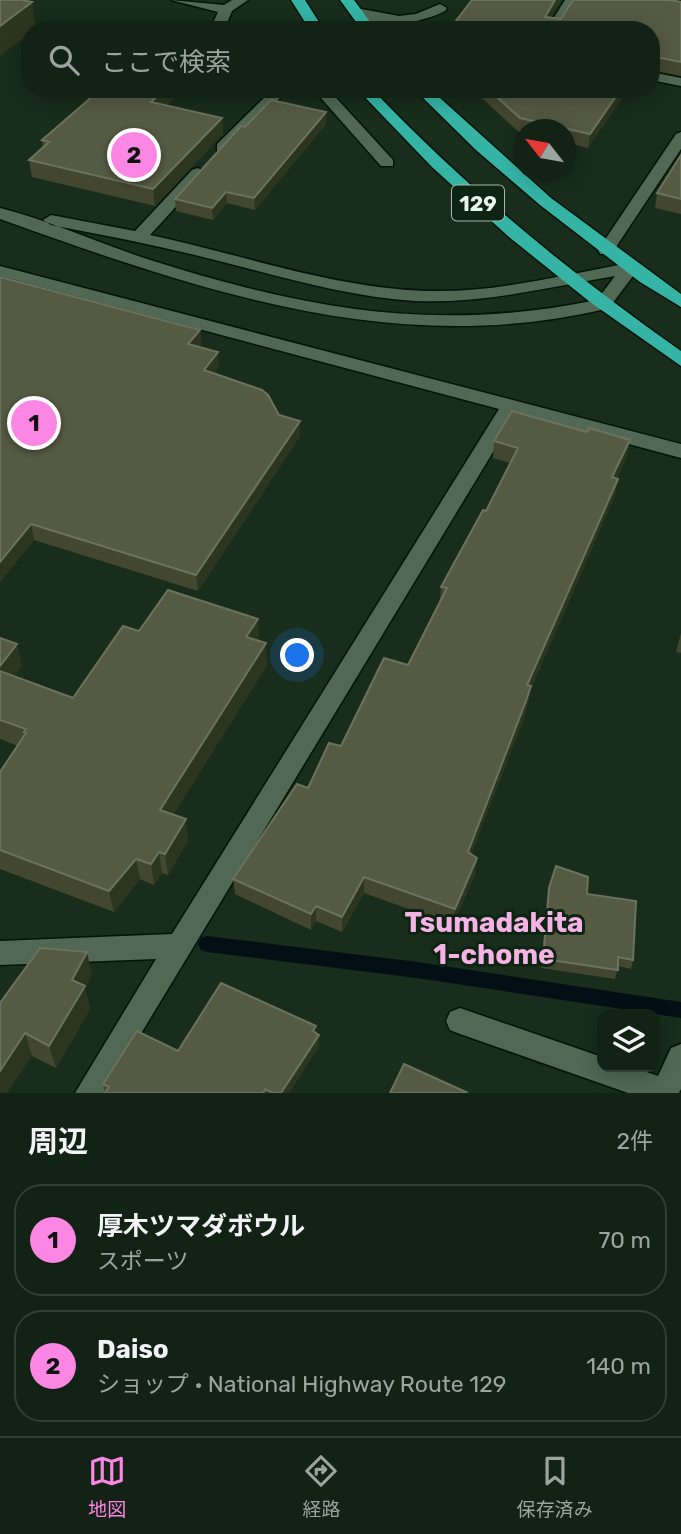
<!DOCTYPE html>
<html lang="ja">
<head>
<meta charset="utf-8">
<style>
	body { margin:0; font-family:Rubik,"Noto Sans JP",sans-serif; background:#1b2a1e; color:#f1f3f6 }
	.controls { position:absolute; right:21px; bottom:21px; display:grid; overflow:hidden; border-radius:14px; box-shadow:0 4px 18px #0003 }
	.controls button { width:63px; height:63px; display:grid; place-items:center; padding:0; border:0; border-bottom:2px solid #313f34; background:#122215; color:#f1f3f6; font:35px sans-serif }
	.compass { position:absolute; left:513px; top:119px; width:63px; height:63px; border-radius:50%; background:#122215; box-shadow:0 4px 18px #0003; rotate:301deg }
	.you { position:absolute; left:298px; top:656px; width:24px; height:24px; margin:-18px; border:5px solid #fff; border-radius:50%; background:#1a73e8; box-shadow:0 0 0 10px #1a73e833 }
	.badge { display:grid; place-items:center; width:46px; height:46px; border-radius:50%; background:#fc86e4; color:#111; font-size:23px; font-weight:700 }
	.pin { position:absolute; translate:-50% -50%; border:4px solid #fff; box-shadow:0 2px 7px #0006 }
	.list { margin:0; padding:0; list-style:none }
	h2 { display:flex; justify-content:space-between; align-items:center; height:91px; margin:0; padding:0 28px; font-size:30px }
	h2 small { font-size:23px; font-weight:400; color:#9ca4a0 }
	.list li { display:grid; grid-template-columns:46px 1fr auto; gap:21px; align-items:center; box-sizing:border-box; height:112px; margin:0 14px 14px; padding:0 14px; border:2px solid #313f34; border-radius:28px }
	.list b { display:block; font-size:26px; white-space:nowrap }
	.list p { margin:0; font-size:23px; white-space:nowrap; color:#9ca4a0 }
	.list em { font-size:23px; font-style:normal; color:#9ca4a0 }
	.icon { flex:none; width:38px; height:38px; fill:none; stroke:currentColor; stroke-width:2; stroke-linecap:round; stroke-linejoin:round }
	.map { position:relative; flex:none; width:681px; height:1093px; overflow:hidden }
	.search { position:absolute; background:#122215; box-shadow:0 4px 18px #0003; left:21px; right:21px; top:21px; height:77px; display:flex; align-items:center; gap:18px; box-sizing:border-box; padding:0 24px; border-radius:28px; color:#9ca4a0; font-size:26px }
	.sheet { height:343px; background:#122215 }
	nav { display:flex; justify-content:space-around; align-items:center; box-sizing:border-box; height:98px; border-top:2px solid #313f34; background:#122215; font-size:19px; color:#9ca4a0 }
	nav a { display:grid; justify-items:center; gap:4px }
	nav .on { color:#fc86e4 }
	.map>svg:first-child { display:block }
	.lines { fill:none; stroke-linecap:round; stroke-linejoin:round }
	.stream { fill:#021015; fill-rule:evenodd }
	.minor-casing { stroke:#021506; stroke-width:3 }
	.highway-casing { stroke:#021506; stroke-width:3 }
	.minor { fill:#506854; fill-rule:evenodd }
	.highway { fill:#35b4a6; fill-rule:evenodd }
	.wall { fill:#43472f }
	.shaded-wall { fill:#2b351f }
	.building { fill:#555a43; stroke:#6c725d; stroke-width:2 }
	.labels { text-anchor:middle; dominant-baseline:central; stroke-width:6; stroke-linejoin:round; paint-order:stroke }
	.shield { fill:#0e2413; stroke:#a7b7aa; stroke-width:2 }
	.shield-label { font-size:21px; font-weight:bold; fill:#e8f6ea }
	.near-neighbourhood-label { font-size:28px; font-weight:bold; fill:#f5b2e4; stroke:#0e2413 }
</style>
</head>
<body>
<div class="map">
<svg width="681" height="1093" viewBox="0 0 681 1093">
	<rect width="100%" height="100%" fill="#182d1c"/>
	<g class="lines">
		<path class="stream" d="M 207,936 L 417,962 L 681,1002 L 681,1018 L 417,978 L 207,952 L 201,950 L 198,944 L 201,938 Z"/>
		<defs>
			<path id="minor" d="M 171,0 L 224,5 L 232,0 L 248,0 L 232,11 L 227,23 L 230,30 L 216,30 L 213,23 L 218,12 Z
				M 565,0 L 579,0 L 560,30 L 546,30 Z
				M 440,4 L 447,8 L 445,11 C 420,24 372,32 349,12 L 356,8 L 399,16 L 416,14 Z
				M 651,72 L 681,78 L 681,86 L 651,80 Z
				M 273,89 L 289,89 L 227,150 L 217,150 L 217,144 Z
				M 313,89 L 328,89 L 393,160 L 393,166 L 381,166 Z
				M 681,132 L 681,149 L 614,250 L 612,254 L 600,254 L 598,250 L 676,134 Z
				M 198,168 L 206,173 L 204,176 L 150,235 C 245,255 341,291 439,291 C 503,291 567,274 630,263 L 639,268 L 609,308 C 397,360 198,290 0,219 L 0,208 C 48,220 94,241 141,257 C 300,308 430,334 597,300 L 615,276 C 549,287 483,304 415,301 C 350,297 286,278 223,262 C 166,247 109,236 51,225 L 43,220 L 51,215 L 135,231 L 192,170 Z
				M 0,266 L 681,444 L 681,458 L 516,414 L 105,1093 L 75,1093 L 156,959 L 0,965 L 0,941 L 172,934 L 499,409 L 0,276 Z
				M 460,1008 L 602,1057 L 602,1067 L 632,1067 L 658,1076 L 671,1048 L 681,1044 L 681,1089 L 679,1093 L 628,1093 L 460,1034 L 450,1030 L 446,1021 L 450,1012 Z"/>
			<path id="highway" d="M 291,0 L 305,0 L 324,30 L 310,30 Z
				M 340,0 L 354,0 L 376,30 L 362,30 Z
				M 357,89 L 372,89 C 466,188 570,273 681,351 L 681,366 L 590,302 L 509,237 L 432,167 Z
				M 414,89 L 430,89 L 551,198 L 681,294 L 681,307 L 640,282 L 540,205 L 476,150 Z"/>
		</defs>
		<use href="#minor" class="minor-casing"/>
		<use href="#highway" class="highway-casing"/>
		<use href="#minor" class="minor"/>
		<use href="#highway" class="highway"/>
	</g>
	<path class="wall" d="M 681,2 L 681,76 L 651,70 L 651,30 L 449,30 L 551,18 L 561,19 Z
		M 101,89 L 184,89 L 166,106 L 222,118 L 223,134 L 155,206 L 32,177 L 29,160 L 43,147 L 42,140 Z
		M 472,89 L 628,89 L 588,148 L 565,142 L 565,130 L 523,130 L 523,133 L 519,132 Z
		M 326,124 L 255,210 L 227,203 L 213,220 L 176,211 L 175,199 L 245,127 Z
		M 681,155 L 681,214 L 655,208 L 657,193 Z
		M 0,277 L 200,330 L 201,345 L 199,347 L 219,367 L 214,373 L 279,415 L 300,421 L 300,436 L 198,591 L 34,540 L 0,582 Z
		M 494,441 L 627,456 L 617,478 L 615,495 L 530,691 L 528,703 L 524,718 L 471,854 L 477,858 L 475,874 L 453,925 L 364,893 L 342,932 L 316,921 L 311,930 L 235,894 L 233,879 L 408,665 L 440,601 L 441,587 L 486,511 L 510,463 L 493,458 Z
		M 139,631 L 259,641 L 267,665 L 173,815 L 188,840 L 168,875 L 162,873 L 154,885 L 140,879 L 114,912 L 0,869 L 0,772 L 18,746 L 0,739 L 0,638 L 22,666 L 14,676 L 73,698 Z
		M 681,633 L 681,653 L 676,652 Z
		M 549,888 L 587,894 L 633,960 L 631,969 L 618,966 L 615,979 L 541,968 Z
		M 92,975 L 85,988 L 90,1009 L 56,1068 L 32,1056 L 0,1003 Z
		M 316,1033 L 319,1046 L 289,1093 L 105,1093 L 103,1084 L 178,1051 Z"/>
	<path class="shaded-wall" d="M 555,0 L 562,0 L 543,30 L 545,17 Z
		M 32,2 L 36,28 L 34,30 L 30,30 L 30,33 L 0,56 L 0,26 Z
		M 165,89 L 184,89 L 153,119 L 151,102 Z
		M 621,89 L 628,89 L 588,148 L 590,134 Z
		M 326,112 L 326,124 L 255,210 L 254,198 Z
		M 222,118 L 223,134 L 155,206 L 153,189 Z
		M 226,192 L 227,203 L 213,220 L 212,208 Z
		M 200,330 L 201,345 L 190,359 L 188,344 Z
		M 218,352 L 219,367 L 205,385 L 204,370 Z
		M 300,421 L 300,436 L 198,591 L 196,575 Z
		M 630,440 L 627,456 L 609,494 L 612,477 Z
		M 618,479 L 615,495 L 530,691 L 528,703 L 524,718 L 466,868 L 468,852 L 527,685 Z
		M 31,524 L 34,540 L 0,582 L 0,562 Z
		M 258,619 L 259,641 L 246,637 Z
		M 266,643 L 267,665 L 163,831 L 160,810 Z
		M 17,644 L 22,666 L 2,691 L 0,682 L 0,666 Z
		M 186,819 L 188,840 L 168,875 L 165,854 Z
		M 159,852 L 162,873 L 154,885 L 151,864 Z
		M 477,858 L 475,874 L 453,925 L 455,909 Z
		M 136,859 L 140,879 L 114,912 L 109,891 Z
		M 364,877 L 364,893 L 342,932 L 342,917 Z
		M 316,906 L 316,921 L 311,930 L 311,914 Z
		M 87,952 L 92,975 L 85,988 L 90,1009 L 56,1068 L 49,1046 L 72,980 Z
		M 25,1033 L 32,1056 L 7,1093 L 0,1093 L 0,1071 Z
		M 319,1035 L 319,1046 L 289,1093 L 281,1093 Z"/>
	<path class="building" d="M 0,0 L 22,0 L 32,2 L 0,26 Z
		M 472,0 L 555,0 L 545,17 L 561,19 L 573,0 L 670,0 L 681,2 L 681,62 L 651,56 L 651,30 L 449,30 Z
		M 101,89 L 165,89 L 151,102 L 222,118 L 153,189 L 29,160 L 49,142 L 42,140 Z
		M 488,89 L 621,89 L 590,134 L 520,118 Z
		M 271,100 L 326,112 L 254,198 L 226,192 L 212,208 L 175,199 L 241,126 L 245,127 Z
		M 681,155 L 681,199 L 657,193 Z
		M 0,277 L 200,330 L 188,344 L 218,352 L 204,370 L 262,390 L 268,395 L 279,415 L 300,421 L 196,575 L 31,524 L 0,562 Z
		M 512,411 L 587,432 L 589,428 L 630,440 L 612,477 L 618,479 L 527,685 L 531,686 L 526,701 L 468,852 L 477,858 L 455,909 L 364,877 L 342,917 L 316,906 L 311,914 L 233,879 L 297,784 L 308,788 L 329,743 L 341,746 L 384,658 L 408,665 L 447,588 L 441,587 L 483,510 L 486,511 L 518,448 L 494,441 Z
		M 168,590 L 258,619 L 246,637 L 266,643 L 160,810 L 186,819 L 165,854 L 159,852 L 151,864 L 136,859 L 109,891 L 0,850 L 0,772 L 26,733 L 24,732 L 26,729 L 0,720 L 0,671 L 73,698 L 123,626 L 139,631 Z
		M 0,638 L 17,644 L 0,666 Z
		M 556,866 L 588,877 L 587,894 L 636,901 L 633,960 L 618,957 L 618,970 L 543,959 L 549,888 Z
		M 40,948 L 87,952 L 72,980 L 85,986 L 49,1046 L 25,1033 L 0,1071 L 0,1003 Z
		M 221,983 L 316,1026 L 313,1031 L 319,1035 L 281,1093 L 273,1093 L 265,1089 L 263,1093 L 105,1093 L 109,1087 L 103,1084 L 137,1031 L 178,1051 Z
		M 404,1064 L 468,1093 L 390,1093 Z"/>
	<g class="labels">
		<rect class="shield" x="452" y="185.5" width="52" height="35" rx="5"/>
		<g class="shield-label">
			<text x="478" y="203">129</text>
		</g>
		<g class="near-neighbourhood-label">
			<text x="494" y="922">Tsumadakita<tspan x="494" dy="32">1-chome</tspan></text>
		</g>
	</g>
</svg>
<div class="controls">
<button><svg class="icon" aria-label="layers" viewBox="0 0 24 24"><path d="M12 4l9 5-9 5-9-5zM3 14l9 5 9-5"/></svg></button>
</div>
<svg class="compass" viewBox="-18 -18 36 36"><path d="M0-13l5 13h-10z" fill="#e53935"/><path d="M0 13l5-13h-10z" fill="#9ca4a0"/></svg>
<div class="you"></div>
<div class="pin badge" style="left:34px;top:423px">1</div>
<div class="pin badge" style="left:134px;top:155px">2</div>
<div class="search"><svg class="icon" aria-label="search" viewBox="0 0 24 24"><circle cx="10" cy="10" r="6"/><path d="M15 15l6 6"/></svg>ここで検索</div>
</div>
<section class="sheet">
<h2>周辺<small>2件</small></h2>
<ul class="list">
<li><span class="badge">1</span><div><b>厚木ツマダボウル</b><p>スポーツ</p></div><em>70 m</em></li>
<li><span class="badge">2</span><div><b>Daiso</b><p>ショップ · National Highway Route 129</p></div><em>140 m</em></li>
</ul>
</section>
<nav>
<a class="on"><svg class="icon" aria-label="map" viewBox="0 0 24 24"><path d="M3 6l6-2 6 2 6-2v14l-6 2-6-2-6 2zM9 4v14M15 6v14"/></svg>地図</a>
<a><svg class="icon" aria-label="directions" viewBox="0 0 24 24"><path d="M12 3l9 9-9 9-9-9zM9 14v-3h6M13 9l2 2-2 2"/></svg>経路</a>
<a><svg class="icon" aria-label="saved" viewBox="0 0 24 24"><path d="M7 4h10v16l-5-4-5 4z"/></svg>保存済み</a>
</nav>
</body>
</html>
